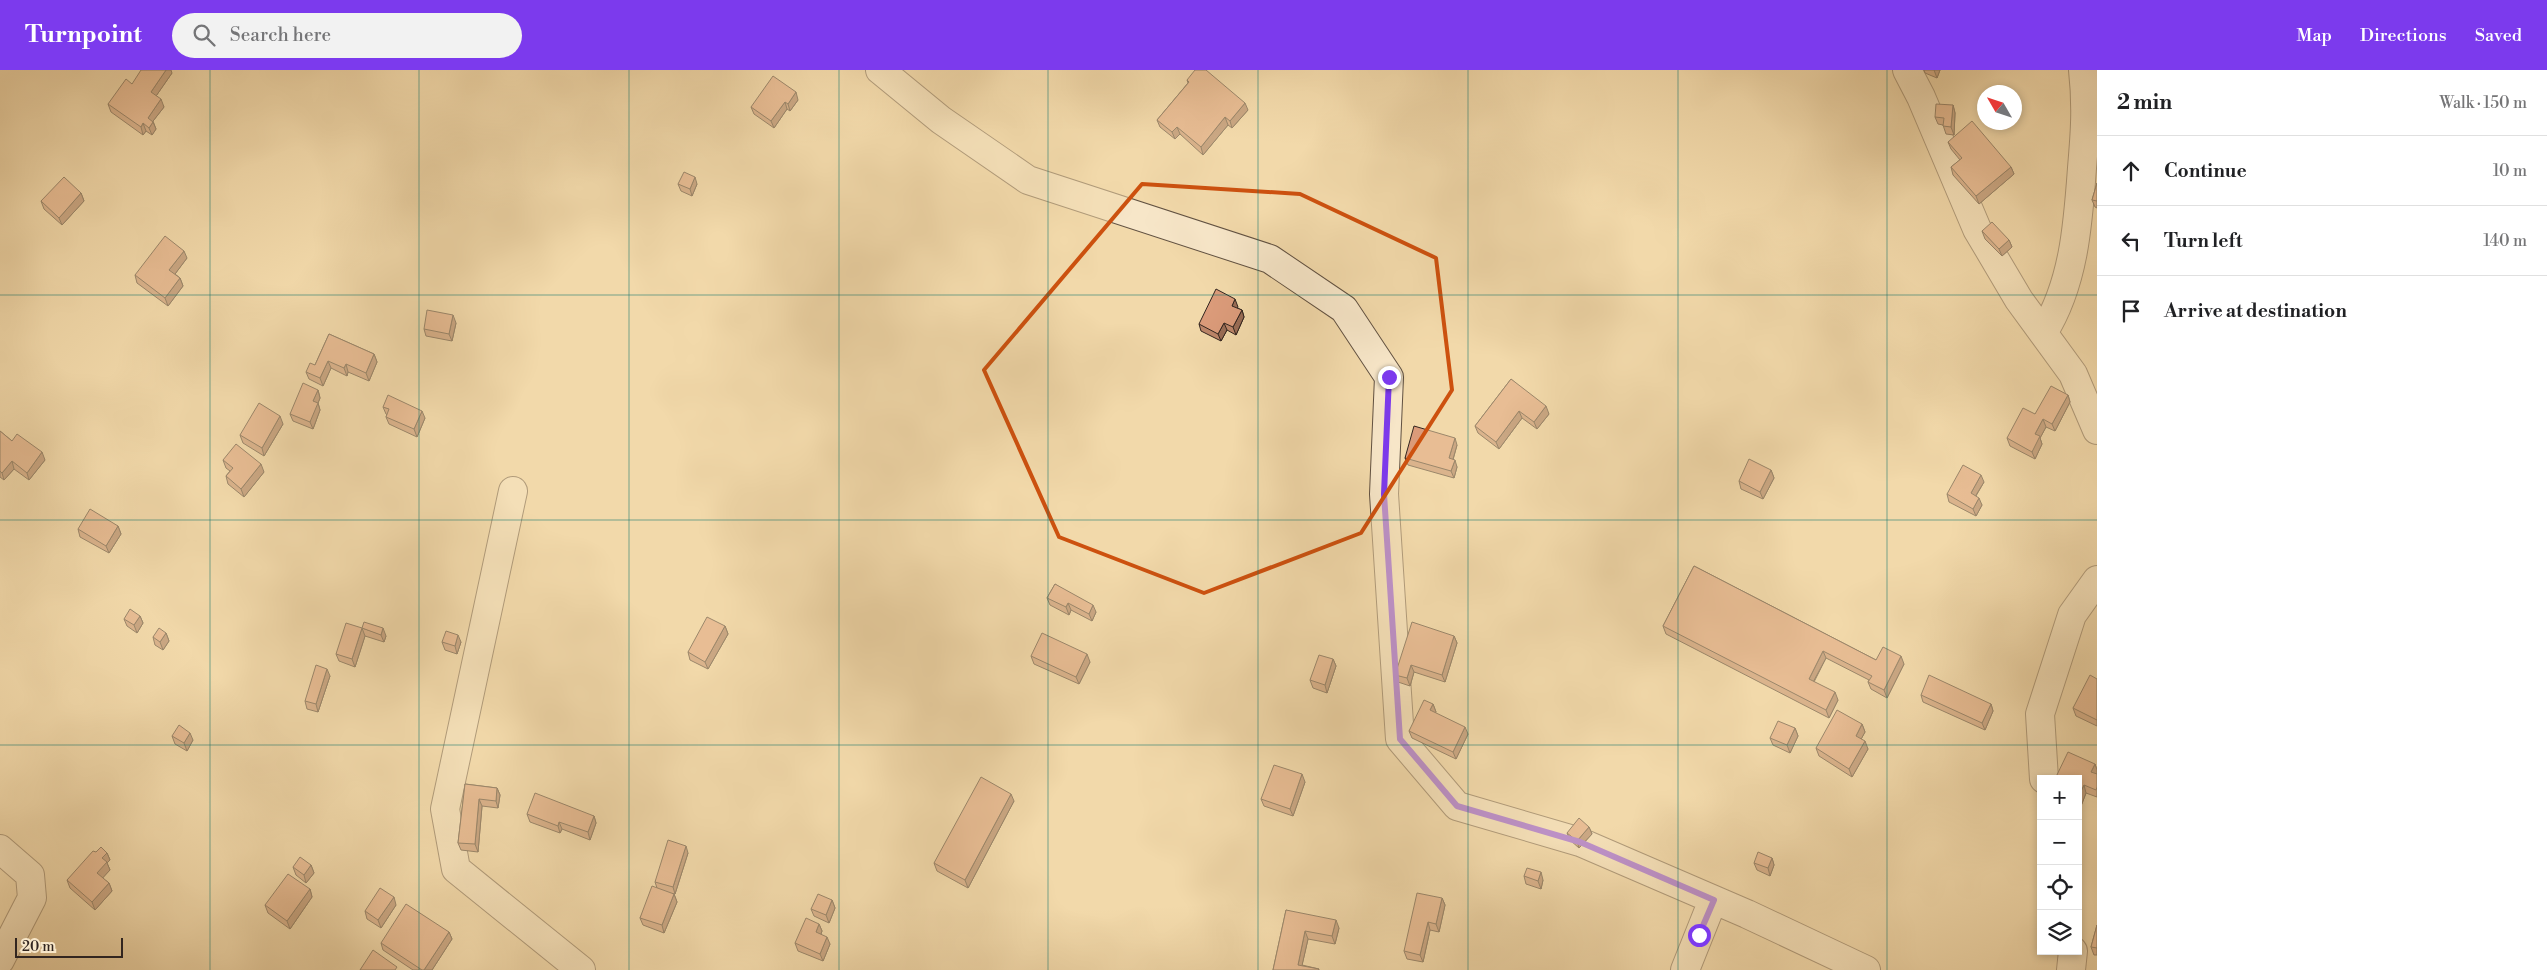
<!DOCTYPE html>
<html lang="en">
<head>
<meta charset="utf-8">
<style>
	body { margin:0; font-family:"Libre Bodoni",serif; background:#f2f2f2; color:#202124 }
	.controls { position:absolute; right:15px; bottom:15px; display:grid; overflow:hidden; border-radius:0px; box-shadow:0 2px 8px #0003 }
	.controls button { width:45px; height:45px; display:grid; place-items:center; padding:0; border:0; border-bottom:1px solid #e0e0e0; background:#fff; color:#202124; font:25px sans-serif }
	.compass { position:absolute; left:1977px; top:15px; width:45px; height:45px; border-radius:50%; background:#fff; box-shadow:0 2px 8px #0003; rotate:309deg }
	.scale { position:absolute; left:15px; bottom:12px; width:108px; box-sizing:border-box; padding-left:5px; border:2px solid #32251f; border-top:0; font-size:14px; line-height:18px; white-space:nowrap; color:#32251f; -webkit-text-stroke:4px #f7e6c8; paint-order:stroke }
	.stop { position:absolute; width:15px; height:15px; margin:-11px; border:4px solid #7c3aed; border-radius:50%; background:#fff }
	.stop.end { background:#7c3aed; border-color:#fff; box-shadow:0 1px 5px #0008 }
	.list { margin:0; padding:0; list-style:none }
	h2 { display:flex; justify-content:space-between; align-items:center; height:65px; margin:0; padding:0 20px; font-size:21px }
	h2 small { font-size:16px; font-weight:400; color:#757577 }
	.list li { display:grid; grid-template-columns:32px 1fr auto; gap:15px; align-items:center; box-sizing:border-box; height:70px; padding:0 20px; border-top:1px solid #e0e0e0 }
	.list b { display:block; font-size:19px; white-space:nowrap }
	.list em { font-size:16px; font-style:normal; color:#757577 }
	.icon { flex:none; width:28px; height:28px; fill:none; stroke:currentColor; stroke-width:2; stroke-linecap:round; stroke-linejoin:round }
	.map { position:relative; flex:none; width:2097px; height:900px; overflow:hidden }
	header { display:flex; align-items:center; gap:30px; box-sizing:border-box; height:70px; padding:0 25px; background:#7c3aed; color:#fff }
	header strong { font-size:24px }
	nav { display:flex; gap:28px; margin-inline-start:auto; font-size:18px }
	.search { width:350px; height:45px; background:#f2f2f2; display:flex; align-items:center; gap:12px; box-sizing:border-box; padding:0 18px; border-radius:28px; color:#757577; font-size:19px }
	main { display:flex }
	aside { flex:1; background:#fff }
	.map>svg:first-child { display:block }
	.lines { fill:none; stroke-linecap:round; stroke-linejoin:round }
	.minor-casing { stroke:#625242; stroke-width:30 }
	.minor { stroke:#f7e6c8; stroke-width:28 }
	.wall { fill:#bc8569; stroke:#32251f }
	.shaded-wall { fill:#996c55; stroke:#32251f }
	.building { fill:#db9b7a; stroke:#32251f }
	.route { stroke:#7c3aed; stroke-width:6 }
	.marked { fill:none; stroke:#cd510f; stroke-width:4; stroke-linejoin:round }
	.grid { fill:none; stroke:#0f766e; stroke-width:1; stroke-opacity:0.55 }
</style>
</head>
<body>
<header>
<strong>Turnpoint</strong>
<div class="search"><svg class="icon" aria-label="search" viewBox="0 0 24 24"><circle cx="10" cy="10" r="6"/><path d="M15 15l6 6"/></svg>Search here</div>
<nav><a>Map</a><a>Directions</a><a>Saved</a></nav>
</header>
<main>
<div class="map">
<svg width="2097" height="900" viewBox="0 0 2097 900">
	<rect width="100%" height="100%" fill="#f2d9aa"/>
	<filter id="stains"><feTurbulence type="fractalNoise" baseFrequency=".004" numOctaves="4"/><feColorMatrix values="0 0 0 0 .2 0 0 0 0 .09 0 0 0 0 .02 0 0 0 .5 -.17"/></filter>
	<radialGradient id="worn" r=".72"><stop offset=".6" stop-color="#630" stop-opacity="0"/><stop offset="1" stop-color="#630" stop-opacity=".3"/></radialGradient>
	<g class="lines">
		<defs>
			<path id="minor" d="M 880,0 L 941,50 L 1028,110 L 1270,189 L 1344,239 L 1389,307 L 1384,424 L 1400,669 L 1457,736 L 1580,772 L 1747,844 L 1866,900
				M 1907,0 L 1921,27 L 1977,159 L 2019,230 L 2073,304 L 2097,360
				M 2043,263 C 2074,214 2078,154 2082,98 C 2085,63 2087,36 2083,0
				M 513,421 L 445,739 L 456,799 L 581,900
				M 2044,709 L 2040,644 L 2072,545 L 2097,510
				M 0,779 L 30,805 L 32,828 L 0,890
				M 1685,900 L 1713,830
				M 2071,900 L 2073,881"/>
		</defs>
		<use href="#minor" class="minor-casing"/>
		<use href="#minor" class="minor"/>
	</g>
	<path class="wall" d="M 1924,0 L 1940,0 L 1937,8 L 1925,3 Z
		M 172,3 L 156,26 L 164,37 L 153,51 L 156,59 L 152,65 L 146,61 L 143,65 L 111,42 L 108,34 L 132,14 Z
		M 1187,10 L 1248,40 L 1232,58 L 1228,55 L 1203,85 L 1180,64 L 1175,69 L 1160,57 L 1157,50 L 1188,13 Z
		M 798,30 L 790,41 L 787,39 L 774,58 L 754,44 L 751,37 Z
		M 1953,35 L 1955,43 L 1954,65 L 1946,64 L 1943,55 L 1938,54 L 1935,47 Z
		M 1948,72 L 2011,97 L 2014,104 L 1979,134 L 1953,105 L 1951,97 L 1960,90 L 1951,79 Z
		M 2097,113 L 2097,138 L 2095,137 L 2092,130 Z
		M 678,114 L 697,114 L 692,126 L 681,121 Z
		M 81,123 L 84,131 L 62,155 L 44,139 L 41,131 Z
		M 1982,161 L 2009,170 L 2012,177 L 2002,186 L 1985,169 Z
		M 187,188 L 175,204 L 180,208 L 183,216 L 168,236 L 137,213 L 135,205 Z
		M 1238,237 L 1237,238 L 1242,240 L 1244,247 L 1236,265 L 1227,260 L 1221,271 L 1201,261 L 1199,254 Z
		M 456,253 L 452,271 L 426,266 L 424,259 Z
		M 329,264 L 374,284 L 377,292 L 369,311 L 348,302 L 347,306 L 331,298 L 323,316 L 309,309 L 306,302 L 315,295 Z
		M 1511,309 L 1549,344 L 1537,359 L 1522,348 L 1499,379 L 1478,363 L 1475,356 Z
		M 318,320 L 320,328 L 318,333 L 320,340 L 313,359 L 293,351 L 290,344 Z
		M 2068,325 L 2070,332 L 2055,361 L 2046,357 L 2040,368 L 2042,374 L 2035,389 L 2010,376 L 2007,368 L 2035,344 Z
		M 383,337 L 425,348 L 417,367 L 389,354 L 386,347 L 387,345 L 386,344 Z
		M 283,354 L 264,386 L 243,373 L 240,365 Z
		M 0,361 L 12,371 L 45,390 L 29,410 L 14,399 L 4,410 L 0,407 Z
		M 1457,375 L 1453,390 L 1457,397 L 1454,408 L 1408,395 L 1405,388 Z
		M 223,390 L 264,402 L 244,427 L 228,414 L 226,406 L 230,401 L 226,398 Z
		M 1771,400 L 1774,408 L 1763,429 L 1741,419 L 1739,411 Z
		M 1984,412 L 1976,426 L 1982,435 L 1976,446 L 1949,432 L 1947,424 Z
		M 118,456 L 121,464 L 109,483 L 80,467 L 78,459 Z
		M 1694,496 L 1876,590 L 1904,594 L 1887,628 L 1871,619 L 1868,612 L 1869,610 L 1826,588 L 1814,612 L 1838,630 L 1829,648 L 1666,564 L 1663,556 Z
		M 1055,514 L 1096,542 L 1092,551 L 1071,540 L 1069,545 L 1050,535 L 1047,528 Z
		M 140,546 L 143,553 L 137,563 L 127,556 L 124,549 Z
		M 725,556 L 728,564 L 708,599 L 690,590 L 688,582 Z
		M 362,558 L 386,566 L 384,572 L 365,566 L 355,597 L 339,591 L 336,584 Z
		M 166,563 L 169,571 L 163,580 L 155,575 L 153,567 Z
		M 1454,566 L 1457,573 L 1445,612 L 1414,602 L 1410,616 L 1398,612 L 1395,605 Z
		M 442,572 L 461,572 L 457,584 L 445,580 Z
		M 1031,586 L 1090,592 L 1079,614 L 1034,594 Z
		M 1333,589 L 1336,596 L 1327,623 L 1313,618 L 1310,610 Z
		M 330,606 L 318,642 L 307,639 L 305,631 Z
		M 2097,609 L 2097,656 L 2076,646 L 2073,638 Z
		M 1921,625 L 1991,634 L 1993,641 L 1985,660 L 1923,632 Z
		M 1433,634 L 1436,642 L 1435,643 L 1468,664 L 1456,689 L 1412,668 L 1409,661 Z
		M 1862,654 L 1865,662 L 1861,669 L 1868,679 L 1852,707 L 1819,686 L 1816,678 Z
		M 1795,658 L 1798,666 L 1790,683 L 1773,675 L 1770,668 Z
		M 172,666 L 193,670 L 187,681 L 175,674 Z
		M 2095,694 L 2097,700 L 2097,727 L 2086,723 L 2081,736 L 2078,735 L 2078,709 Z
		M 1305,712 L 1293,746 L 1264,736 L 1261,729 Z
		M 465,714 L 497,718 L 500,725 L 498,738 L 482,736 L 478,782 L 461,780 L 458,773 Z
		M 1014,731 L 968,818 L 937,801 L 934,793 Z
		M 527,744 L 594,746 L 596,753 L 590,770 L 562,759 L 560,763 L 530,752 Z
		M 1589,757 L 1592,764 L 1579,778 L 1570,770 L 1567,763 Z
		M 96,782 L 107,783 L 110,790 L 107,793 L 110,800 L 102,808 L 109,813 L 112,821 L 95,840 L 70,818 L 67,810 Z
		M 688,783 L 675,824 L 672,824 L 674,824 L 677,832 L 664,863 L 643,855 L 640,848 L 657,818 L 655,812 Z
		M 1772,788 L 1774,795 L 1770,806 L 1757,800 L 1754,793 Z
		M 311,795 L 314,803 L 306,813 L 296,805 L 293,797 Z
		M 1524,806 L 1543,810 L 1541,819 L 1526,814 Z
		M 310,819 L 312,827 L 290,859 L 268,843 L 265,835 Z
		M 1442,828 L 1445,835 L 1439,862 L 1430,860 L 1423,892 L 1407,889 L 1404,881 Z
		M 832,830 L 835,838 L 829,853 L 814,846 L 811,839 Z
		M 396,835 L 381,858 L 367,849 L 365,841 Z
		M 1286,840 L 1339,858 L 1335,874 L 1308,869 L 1302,895 L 1319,899 L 1319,900 L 1273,900 Z
		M 819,854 L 822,861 L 821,864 L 830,874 L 823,891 L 798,881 L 795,873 Z
		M 2097,855 L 2097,885 L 2094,885 L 2091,877 Z
		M 449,862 L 452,869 L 432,900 L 413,900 L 383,880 L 381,873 Z"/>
	<path class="shaded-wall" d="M 166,0 L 171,0 L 172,3 L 154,29 L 151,22 Z
		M 1934,0 L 1940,0 L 1937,8 Z
		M 796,22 L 798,30 L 790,41 L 788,34 Z
		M 161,29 L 164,37 L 150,55 L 148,48 Z
		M 785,32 L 787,39 L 774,58 L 771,51 Z
		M 1245,33 L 1248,40 L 1232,58 L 1230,51 Z
		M 1953,35 L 1955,43 L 1954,65 L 1951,57 Z
		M 1225,47 L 1228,55 L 1203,85 L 1201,77 Z
		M 153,52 L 156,59 L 152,65 L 149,58 Z
		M 143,53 L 146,61 L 143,65 L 141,57 Z
		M 1177,57 L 1180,64 L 1175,69 L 1172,62 Z
		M 2011,97 L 2014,104 L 1979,134 L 1976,126 Z
		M 695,107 L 697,114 L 692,126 L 690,119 Z
		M 81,123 L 84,131 L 62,155 L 59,148 Z
		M 2009,170 L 2012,177 L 2002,186 L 1999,179 Z
		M 184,181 L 187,188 L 172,208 L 169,200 Z
		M 180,208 L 183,216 L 168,236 L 165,228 Z
		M 1235,229 L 1238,237 L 1235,243 L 1232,236 Z
		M 1242,240 L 1244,247 L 1236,265 L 1233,257 Z
		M 453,245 L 456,253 L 452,271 L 449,264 Z
		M 1224,253 L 1227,260 L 1221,271 L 1218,264 Z
		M 374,284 L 377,292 L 369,311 L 366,303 Z
		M 328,291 L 331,298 L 323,316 L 320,308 Z
		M 346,294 L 348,302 L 347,306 L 344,298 Z
		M 318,320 L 320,328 L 318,333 L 320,340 L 313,359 L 310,352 L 313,331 Z
		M 2068,325 L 2070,332 L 2055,361 L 2052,354 Z
		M 1546,336 L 1549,344 L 1537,359 L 1534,352 Z
		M 422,341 L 425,348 L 417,367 L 414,359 Z
		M 1519,341 L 1522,348 L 1499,379 L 1496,372 Z
		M 280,346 L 283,354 L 264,386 L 262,378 Z
		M 2043,349 L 2046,357 L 2040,368 L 2042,374 L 2035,389 L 2032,382 L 2035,364 Z
		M 1455,368 L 1457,375 L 1451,396 L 1449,388 Z
		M 42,382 L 45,390 L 29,410 L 27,403 Z
		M 1455,390 L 1457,397 L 1454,408 L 1451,401 Z
		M 12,391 L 14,399 L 4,410 L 2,403 Z
		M 261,394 L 264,402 L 244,427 L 241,419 Z
		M 1771,400 L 1774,408 L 1763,429 L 1760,422 Z
		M 1981,405 L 1984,412 L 1973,430 L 1971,423 Z
		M 1979,428 L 1982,435 L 1976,446 L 1973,439 Z
		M 118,456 L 121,464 L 109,483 L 106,476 Z
		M 1068,533 L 1071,540 L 1069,545 L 1066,537 Z
		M 1093,535 L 1096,542 L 1092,551 L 1089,544 Z
		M 140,546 L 143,553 L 137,563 L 134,555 Z
		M 725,556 L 728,564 L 708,599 L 705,592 Z
		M 362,558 L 365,566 L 355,597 L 352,589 Z
		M 383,558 L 386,566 L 384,572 L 381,565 Z
		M 166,563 L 169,571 L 163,580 L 160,572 Z
		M 458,565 L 461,572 L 457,584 L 455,576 Z
		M 1454,566 L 1457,573 L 1445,612 L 1442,605 Z
		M 1823,581 L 1826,588 L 1811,616 L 1809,609 Z
		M 1087,584 L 1090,592 L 1079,614 L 1076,607 Z
		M 1901,586 L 1904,594 L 1887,628 L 1884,620 Z
		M 1333,589 L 1336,596 L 1327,623 L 1325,615 Z
		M 1411,595 L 1414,602 L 1410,616 L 1407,608 Z
		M 327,599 L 330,606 L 318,642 L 316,634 Z
		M 1835,622 L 1838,630 L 1829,648 L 1826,640 Z
		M 1433,634 L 1436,642 L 1433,648 L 1430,640 Z
		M 1991,634 L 1993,641 L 1985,660 L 1982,653 Z
		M 1862,654 L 1865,662 L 1859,673 L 1856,666 Z
		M 1465,657 L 1468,664 L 1456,689 L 1453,682 Z
		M 1795,658 L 1798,666 L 1790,683 L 1787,675 Z
		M 190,663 L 193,670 L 187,681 L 184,673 Z
		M 1865,671 L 1868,679 L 1852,707 L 1849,699 Z
		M 2095,694 L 2097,700 L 2097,703 L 2094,709 L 2091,702 Z
		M 1302,704 L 1305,712 L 1293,746 L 1290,739 Z
		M 2084,715 L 2086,723 L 2081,736 L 2078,727 Z
		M 497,718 L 500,725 L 498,738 L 496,731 Z
		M 1011,724 L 1014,731 L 968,818 L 965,810 Z
		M 479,729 L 482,736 L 478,782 L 475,774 Z
		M 594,746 L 596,753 L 590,770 L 588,762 Z
		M 559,752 L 562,759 L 560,763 L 558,756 Z
		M 1589,757 L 1592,764 L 1579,778 L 1577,771 Z
		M 686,776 L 688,783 L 675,824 L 673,817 Z
		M 107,783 L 110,790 L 107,793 L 110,800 L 100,811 L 97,803 L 102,788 Z
		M 1772,788 L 1774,795 L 1770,806 L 1768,798 Z
		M 311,795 L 314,803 L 306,813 L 304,805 Z
		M 1541,802 L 1543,810 L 1541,819 L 1538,811 Z
		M 109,813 L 112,821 L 95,840 L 92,832 Z
		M 310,819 L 312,827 L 290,859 L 287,851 Z
		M 674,824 L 677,832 L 664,863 L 662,855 Z
		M 394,827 L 396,835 L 381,858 L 378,850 Z
		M 1442,828 L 1445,835 L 1439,862 L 1436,854 Z
		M 832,830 L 835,838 L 829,853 L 826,845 Z
		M 1336,850 L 1339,858 L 1335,874 L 1332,866 Z
		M 1428,852 L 1430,860 L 1423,892 L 1420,885 Z
		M 819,854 L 822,861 L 819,869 L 816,862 Z
		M 1305,861 L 1308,869 L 1301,900 L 1298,895 Z
		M 449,862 L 452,869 L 432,900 L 424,900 Z
		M 827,867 L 830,874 L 823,891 L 820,884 Z"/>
	<path class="building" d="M 141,0 L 166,0 L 151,22 L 161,29 L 148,48 L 153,52 L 149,58 L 143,53 L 141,57 L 108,34 L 126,9 L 132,14 Z
		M 1195,0 L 1206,0 L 1245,33 L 1230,51 L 1225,47 L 1201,77 L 1177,57 L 1172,62 L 1157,50 L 1189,12 L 1187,10 Z
		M 773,6 L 796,22 L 788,34 L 785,32 L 771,51 L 751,37 Z
		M 1936,34 L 1953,35 L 1951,57 L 1943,56 L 1944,48 L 1935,47 Z
		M 1972,51 L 2011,97 L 1976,126 L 1951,97 L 1962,88 L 1948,72 Z
		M 684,102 L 695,107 L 690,119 L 678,114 Z
		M 64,107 L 81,123 L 59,148 L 41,131 Z
		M 2097,113 L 2097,131 L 2092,130 Z
		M 1992,152 L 2009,170 L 1999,179 L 1982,161 Z
		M 165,166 L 184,181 L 169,200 L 180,208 L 165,228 L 135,205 Z
		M 1216,219 L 1235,229 L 1232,236 L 1242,240 L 1233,257 L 1224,253 L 1218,264 L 1199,254 Z
		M 427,240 L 453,245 L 449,264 L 424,259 Z
		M 329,264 L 374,284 L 366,303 L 346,294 L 344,298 L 328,291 L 320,308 L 306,302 L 310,293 L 315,295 Z
		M 1511,309 L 1546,336 L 1534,352 L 1519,341 L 1496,372 L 1475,356 Z
		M 303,313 L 318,320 L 313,331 L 318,333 L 310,352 L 290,344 Z
		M 2051,316 L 2068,325 L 2052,354 L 2043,349 L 2035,364 L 2040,366 L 2032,382 L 2007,368 L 2023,338 L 2035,344 Z
		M 388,325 L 422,341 L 414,359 L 386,347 L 389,339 L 383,337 Z
		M 259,333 L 280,346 L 262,378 L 240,365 Z
		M 1414,356 L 1455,368 L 1449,388 L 1455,390 L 1451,401 L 1405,388 Z
		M 0,361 L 12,371 L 17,364 L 42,382 L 27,403 L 12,391 L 2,403 L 0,401 Z
		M 236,374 L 261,394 L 241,419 L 226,406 L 233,398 L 223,390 Z
		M 1749,389 L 1771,400 L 1760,422 L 1739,411 Z
		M 1963,395 L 1981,405 L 1971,423 L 1979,428 L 1973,439 L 1947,424 Z
		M 90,439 L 118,456 L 106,476 L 78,459 Z
		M 1694,496 L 1876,590 L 1883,577 L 1901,586 L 1884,620 L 1868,612 L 1872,606 L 1823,581 L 1809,609 L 1835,622 L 1826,640 L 1663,556 Z
		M 1055,514 L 1093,535 L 1089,544 L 1068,533 L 1066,537 L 1047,528 Z
		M 130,539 L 140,546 L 134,555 L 124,549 Z
		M 707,547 L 725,556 L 705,592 L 688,582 Z
		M 364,552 L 383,558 L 381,565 L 362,558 L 352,589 L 336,584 L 346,553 L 362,558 Z
		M 1412,552 L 1454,566 L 1442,605 L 1411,595 L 1407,608 L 1395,605 Z
		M 159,558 L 166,563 L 160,572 L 153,567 Z
		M 446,561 L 458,565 L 455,576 L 442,572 Z
		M 1042,563 L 1087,584 L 1076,607 L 1031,586 Z
		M 1319,585 L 1333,589 L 1325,615 L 1310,610 Z
		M 316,595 L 327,599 L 316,634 L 305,631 Z
		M 1929,605 L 1991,634 L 1982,653 L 1921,625 Z
		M 2090,605 L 2097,609 L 2097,650 L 2073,638 Z
		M 1424,630 L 1433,634 L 1430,640 L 1465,657 L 1453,682 L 1409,661 Z
		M 1837,640 L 1862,654 L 1856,666 L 1865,671 L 1849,699 L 1816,678 Z
		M 1778,651 L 1795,658 L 1787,675 L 1770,668 Z
		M 179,655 L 190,663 L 184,673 L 172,666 Z
		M 2068,682 L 2095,694 L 2091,702 L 2097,704 L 2097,717 L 2096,720 L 2084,715 L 2078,727 L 2078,709 L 2055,709 Z
		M 1274,695 L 1302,704 L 1290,739 L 1261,729 Z
		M 981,707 L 1011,724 L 965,810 L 934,793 Z
		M 465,714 L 497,718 L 496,731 L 479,729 L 475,774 L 458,773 Z
		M 535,723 L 594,746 L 588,762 L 559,752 L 558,756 L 527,744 Z
		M 1579,748 L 1589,757 L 1577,771 L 1567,763 Z
		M 668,770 L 686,776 L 673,817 L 655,812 Z
		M 101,777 L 107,783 L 102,788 L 107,792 L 97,803 L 109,813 L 92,832 L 67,810 L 93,781 L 96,782 Z
		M 1758,782 L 1772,788 L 1768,798 L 1754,793 Z
		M 300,787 L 311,795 L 304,805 L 293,797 Z
		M 1527,798 L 1541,802 L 1538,811 L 1524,806 Z
		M 288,804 L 310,819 L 287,851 L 265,835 Z
		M 652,816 L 674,824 L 662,855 L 640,848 Z
		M 380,818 L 394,827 L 378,850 L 365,841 Z
		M 1417,823 L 1442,828 L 1436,854 L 1428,852 L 1420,885 L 1404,881 Z
		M 818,824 L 832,830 L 826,845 L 811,839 Z
		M 406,834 L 449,862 L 424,900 L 422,900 L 381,873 Z
		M 1286,840 L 1336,850 L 1332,866 L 1305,861 L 1298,895 L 1319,899 L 1318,900 L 1273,900 Z
		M 806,848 L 819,854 L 816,862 L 827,867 L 820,884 L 795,873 Z
		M 2097,855 L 2097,878 L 2091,877 Z
		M 373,880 L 397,897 L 395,900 L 360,900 Z"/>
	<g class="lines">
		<path class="route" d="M 1389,307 L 1384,424 L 1400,669 L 1457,736 L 1580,772 L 1714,830 L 1699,865"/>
	</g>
	<path d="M0 0H2097V900H0ZM 1142,114 L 1300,124 L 1436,188 L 1452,320 L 1361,463 L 1204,523 L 1059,467 L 984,300 Z" fill="#f2d9aa" fill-opacity=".55" fill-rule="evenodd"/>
	<path class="marked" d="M 1142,114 L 1300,124 L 1436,188 L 1452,320 L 1361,463 L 1204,523 L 1059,467 L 984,300 Z"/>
	<path class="grid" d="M 210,0 L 210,900M 419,0 L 419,900M 629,0 L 629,900M 839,0 L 839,900M 1048,0 L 1048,900M 1258,0 L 1258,900M 1468,0 L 1468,900M 1678,0 L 1678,900M 1887,0 L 1887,900M 0,225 L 2097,225M 0,450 L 2097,450M 0,675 L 2097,675"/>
	<rect width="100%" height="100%" filter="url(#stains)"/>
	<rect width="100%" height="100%" fill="url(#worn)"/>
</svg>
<div class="controls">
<button>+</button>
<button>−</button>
<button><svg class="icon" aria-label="locate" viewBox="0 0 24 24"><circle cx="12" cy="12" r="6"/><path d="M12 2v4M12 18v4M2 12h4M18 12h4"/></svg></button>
<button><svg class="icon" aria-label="layers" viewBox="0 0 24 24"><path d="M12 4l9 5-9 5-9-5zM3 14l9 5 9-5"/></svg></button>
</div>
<svg class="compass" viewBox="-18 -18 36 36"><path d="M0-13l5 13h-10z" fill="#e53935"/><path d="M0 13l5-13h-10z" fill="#757577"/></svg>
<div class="scale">20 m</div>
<div class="stop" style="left:1699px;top:865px"></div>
<div class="stop end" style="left:1389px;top:307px"></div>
</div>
<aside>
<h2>2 min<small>Walk · 150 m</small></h2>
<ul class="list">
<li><svg class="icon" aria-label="ahead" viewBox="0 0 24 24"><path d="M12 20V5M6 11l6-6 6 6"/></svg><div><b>Continue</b></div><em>10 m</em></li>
<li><svg class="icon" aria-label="left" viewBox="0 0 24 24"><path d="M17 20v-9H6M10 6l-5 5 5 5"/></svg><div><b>Turn left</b></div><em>140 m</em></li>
<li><svg class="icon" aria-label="arrive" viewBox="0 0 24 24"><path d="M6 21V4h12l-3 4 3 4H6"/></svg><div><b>Arrive at destination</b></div></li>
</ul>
</aside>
</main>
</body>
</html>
